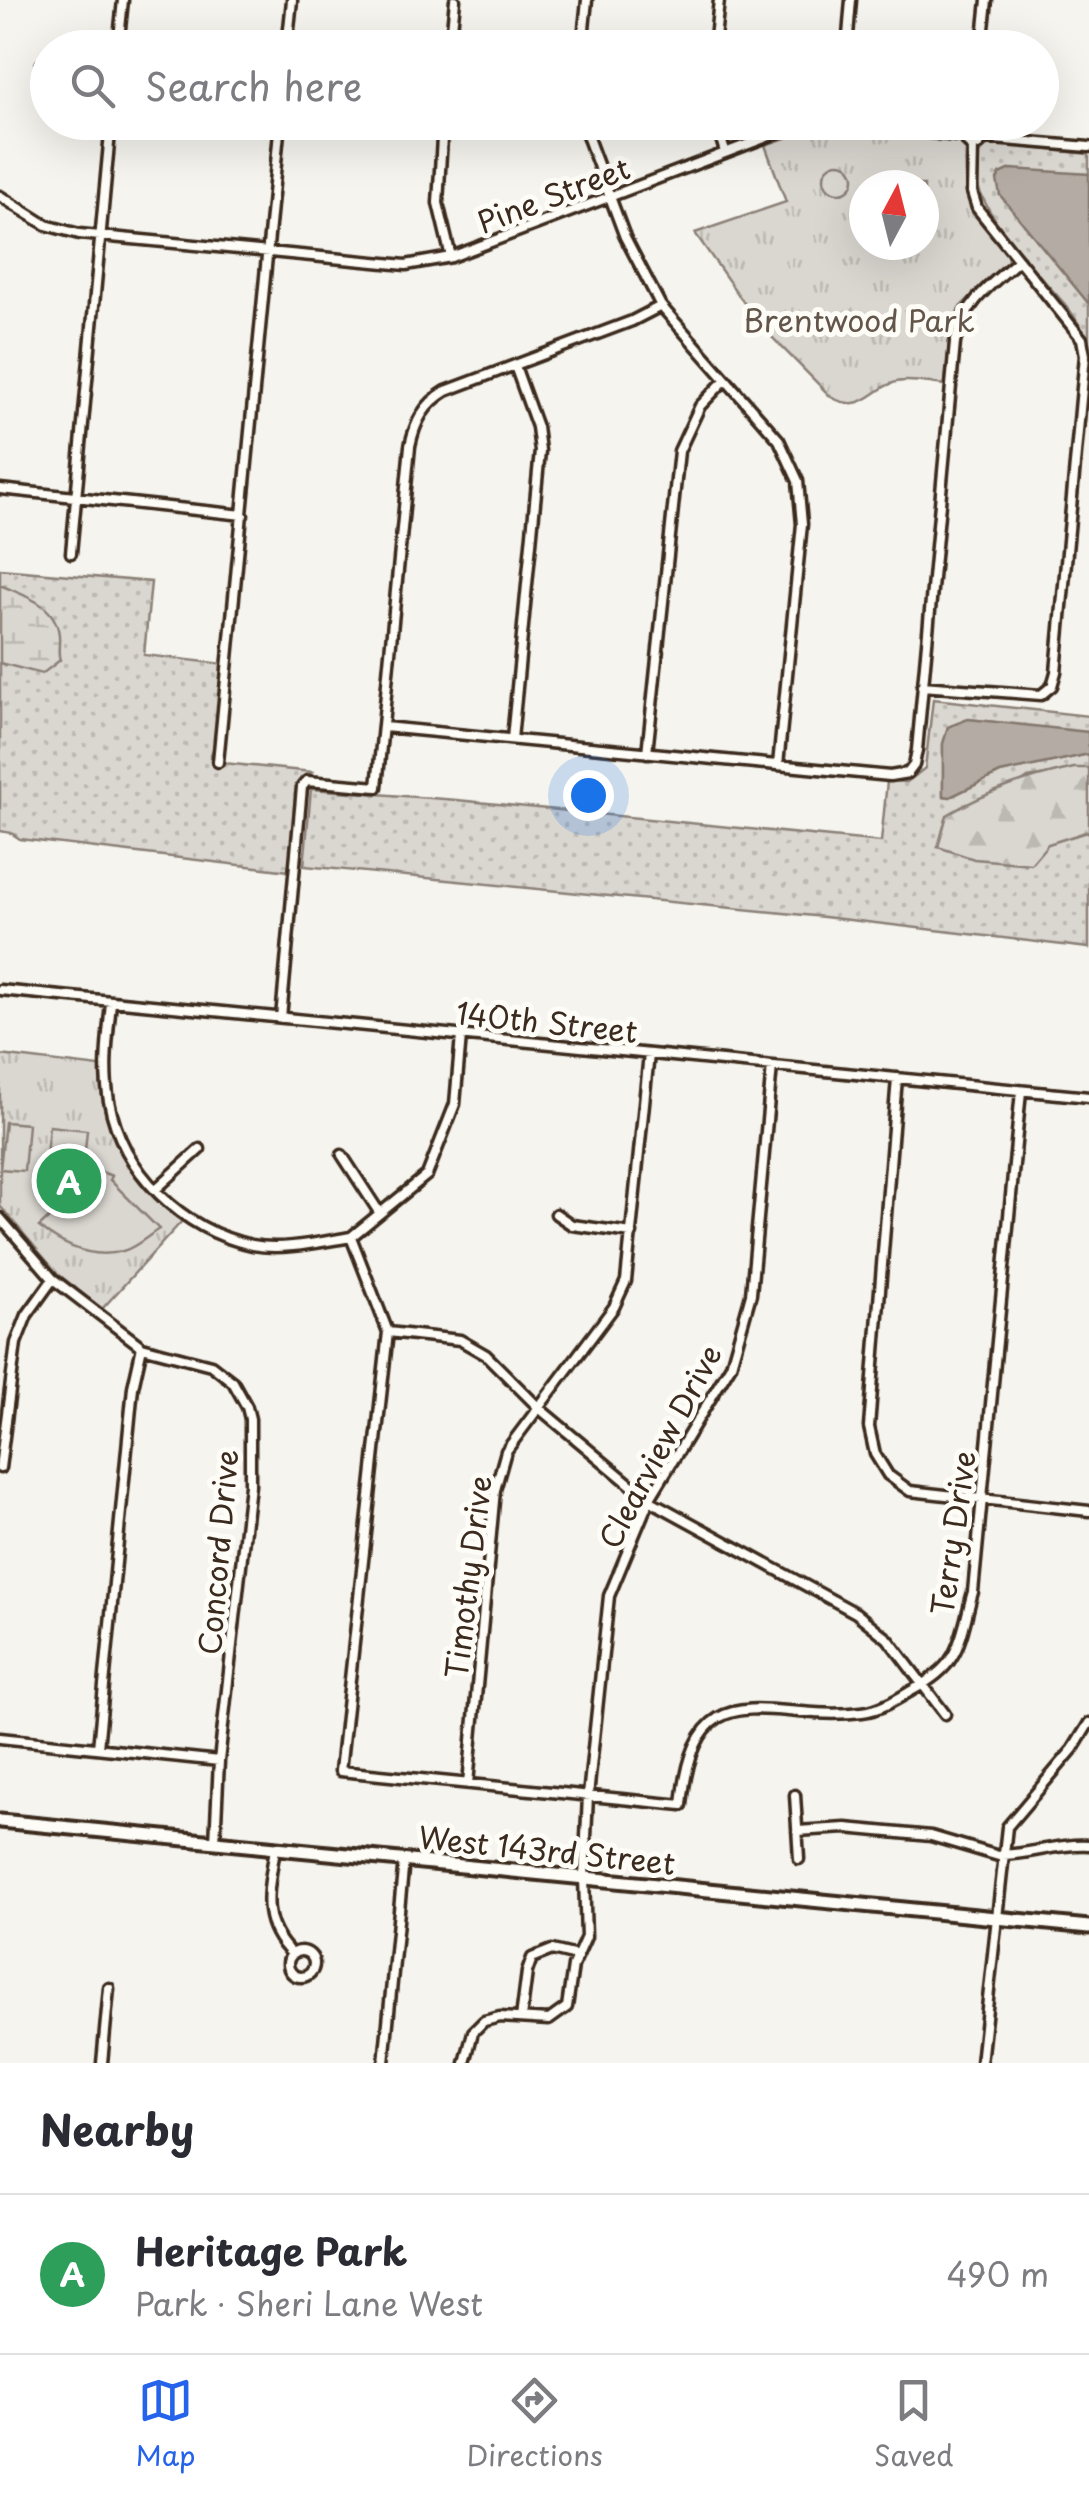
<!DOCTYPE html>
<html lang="en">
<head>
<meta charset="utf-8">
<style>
	body { margin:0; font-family:"Playpen Sans",sans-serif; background:#f2f2f3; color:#2b2b33 }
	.compass { position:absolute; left:849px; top:170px; width:90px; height:90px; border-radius:50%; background:#fff; box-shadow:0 10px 40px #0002; rotate:7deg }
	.you { position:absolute; left:588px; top:795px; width:35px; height:35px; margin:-25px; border:8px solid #fff; border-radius:50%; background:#1a73e8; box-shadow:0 0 0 15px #1a73e833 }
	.badge { display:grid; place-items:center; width:65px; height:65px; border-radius:50%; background:#2563eb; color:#fff; font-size:32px; font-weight:700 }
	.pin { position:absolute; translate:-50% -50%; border:5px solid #fff; box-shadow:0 2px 10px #0006 }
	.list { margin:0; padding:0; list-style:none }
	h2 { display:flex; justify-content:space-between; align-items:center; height:130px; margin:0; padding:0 40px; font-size:42px }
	h2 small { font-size:32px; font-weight:400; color:#7c7c81 }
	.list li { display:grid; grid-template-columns:65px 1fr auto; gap:30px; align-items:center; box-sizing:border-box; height:160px; padding:0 40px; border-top:2px solid #e1e1e2 }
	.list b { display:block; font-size:38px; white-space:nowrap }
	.list p { margin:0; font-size:32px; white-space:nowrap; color:#7c7c81 }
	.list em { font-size:32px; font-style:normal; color:#7c7c81 }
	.icon { flex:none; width:55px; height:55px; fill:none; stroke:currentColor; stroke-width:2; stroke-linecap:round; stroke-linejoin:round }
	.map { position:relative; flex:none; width:1089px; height:2063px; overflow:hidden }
	.search { position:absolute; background:#fff; box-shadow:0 10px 40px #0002; left:30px; right:30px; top:30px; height:110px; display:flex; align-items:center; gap:25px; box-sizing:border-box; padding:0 35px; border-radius:55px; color:#7c7c81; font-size:38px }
	.sheet { height:290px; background:#fff }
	nav { display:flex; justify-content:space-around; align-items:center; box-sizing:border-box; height:140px; border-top:2px solid #e1e1e2; background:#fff; font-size:28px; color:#7c7c81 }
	nav a { display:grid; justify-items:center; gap:5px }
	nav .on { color:#2563eb }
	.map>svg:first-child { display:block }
	.grass { fill:url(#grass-dots); stroke:#8a8077; stroke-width:2.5 }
	.forest { fill:url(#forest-firs); stroke:#8a8077; stroke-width:2.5 }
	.wetland { fill:url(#wetland-marsh); stroke:#8a8077; stroke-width:2.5 }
	.park { fill:url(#park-tufts); stroke:#8a8077; stroke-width:2.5; fill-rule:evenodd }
	.garden { fill:#dad6d0; stroke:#8a8077; stroke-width:2.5 }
	.water { fill:#b4aca4; stroke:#84786e; stroke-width:2.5 }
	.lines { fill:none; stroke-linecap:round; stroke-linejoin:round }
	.minor-casing { stroke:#3b2a1e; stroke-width:15 }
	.secondary-casing { stroke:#3b2a1e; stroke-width:19 }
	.minor { stroke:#fdfcf7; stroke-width:8 }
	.secondary { stroke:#fdfcf7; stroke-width:11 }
	.labels { text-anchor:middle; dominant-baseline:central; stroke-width:10; stroke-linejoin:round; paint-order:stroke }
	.street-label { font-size:30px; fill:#3b2a1e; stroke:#fdfcf7 }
	.park-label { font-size:30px; fill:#63554a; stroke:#fdfcf7 }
</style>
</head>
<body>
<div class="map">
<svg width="1089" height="2063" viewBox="0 0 1089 2063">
	<defs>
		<pattern id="grass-dots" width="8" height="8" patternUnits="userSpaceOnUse" patternTransform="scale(2.5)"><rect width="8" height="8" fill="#dad6d0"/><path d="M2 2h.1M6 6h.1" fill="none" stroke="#bcb8b2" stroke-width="1.8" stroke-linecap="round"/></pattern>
		<pattern id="forest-firs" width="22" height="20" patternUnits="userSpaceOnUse" patternTransform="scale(2.5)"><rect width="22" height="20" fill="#dad6d0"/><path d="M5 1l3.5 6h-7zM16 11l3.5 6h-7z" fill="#bcb8b2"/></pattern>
		<pattern id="wetland-marsh" width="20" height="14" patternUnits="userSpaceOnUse" patternTransform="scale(2.5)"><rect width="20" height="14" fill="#dad6d0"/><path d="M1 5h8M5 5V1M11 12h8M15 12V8" fill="none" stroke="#bcb8b2"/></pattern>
		<pattern id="park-tufts" width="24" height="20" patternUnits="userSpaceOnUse" patternTransform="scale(2.5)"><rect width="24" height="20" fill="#dad6d0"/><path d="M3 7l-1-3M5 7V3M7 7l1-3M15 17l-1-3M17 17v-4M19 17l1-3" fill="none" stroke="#bcb8b2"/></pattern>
	</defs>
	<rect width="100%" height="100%" fill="#f5f4ee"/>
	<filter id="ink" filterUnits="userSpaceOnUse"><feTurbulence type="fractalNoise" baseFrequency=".01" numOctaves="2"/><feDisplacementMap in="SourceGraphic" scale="20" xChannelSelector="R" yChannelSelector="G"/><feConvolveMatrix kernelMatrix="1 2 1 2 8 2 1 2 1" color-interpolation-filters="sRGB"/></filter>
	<g filter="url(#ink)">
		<path class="grass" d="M 991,144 L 1089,154 L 1089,174 L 1059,174 L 1000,195 L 1089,304 L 1089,341 C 1082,330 1076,318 1068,308 C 1048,282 933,173 991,144 Z
			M 0,569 L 151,582 L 144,655 L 224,664 L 216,742 L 210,757 L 214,762 L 312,772 L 299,781 L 290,871 L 20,839 L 11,833 L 0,831 Z
			M 933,699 L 1089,716 L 1089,733 L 969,719 L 948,727 L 943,744 L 943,796 L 950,797 L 1000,773 L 1089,754 L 1089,768 L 1028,778 L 941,840 L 938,847 L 1048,844 L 1089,831 L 1089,948 L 824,917 L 304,866 L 311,789 L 457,800 L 881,842 L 887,781 L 907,782 L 925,768 Z"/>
		<path class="forest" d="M 1074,768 L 1089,768 L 1089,831 L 1048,844 L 1031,864 L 974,859 L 938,847 L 947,815 C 988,791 1028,778 1074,768 Z"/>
		<path class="wetland" d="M 0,585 C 25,596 56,604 59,635 C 60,645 57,651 60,660 L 42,674 L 0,663 Z"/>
		<path class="park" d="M 834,130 L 959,142 L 966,150 C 963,201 975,216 1007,254 L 1008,261 L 959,308 L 950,332 L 945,385 C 932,384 917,380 904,381 C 873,382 867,417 831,397 L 758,323 L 695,233 L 786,202 L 765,145 L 803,132 ZM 864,185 L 924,185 L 924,245 L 864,245 Z
			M 0,1055 L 100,1067 C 99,1129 131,1187 182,1221 L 102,1309 L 58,1274 L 0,1206 Z"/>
		<path class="garden" d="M824 178a15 15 0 1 1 30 0a15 15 0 1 1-30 0Z
			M 5,1122 L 28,1124 L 24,1171 L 0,1169 Z
			M 49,1126 L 87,1130 L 84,1160 L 46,1156 Z
			M 96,1170 L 112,1176 L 110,1180 L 159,1229 C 148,1236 135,1248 123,1251 C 92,1260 62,1245 39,1227 L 92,1179 L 89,1175 Z"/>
		<path class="water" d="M 1011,169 L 1089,174 L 1089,304 L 1000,195 L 997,180 L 1000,174 Z
			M 968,719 L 1088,732 L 1089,754 L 1000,773 L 950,797 L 943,796 L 943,744 L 948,727 Z"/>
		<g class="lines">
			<defs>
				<path id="minor" d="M 118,48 L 123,0
					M 287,48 L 292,0
					M 450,48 L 455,0
					M 582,48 L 587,0
					M 714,48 L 719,0
					M 847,48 L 851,0
					M 982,48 L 987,0
					M 41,65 L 48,74
					M 443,122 L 438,203 L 451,257
					M 582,122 L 625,237 L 661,306 L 779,440 L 798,481 L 802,524 L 778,765
					M 716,122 L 725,152
					M966 138a8 8 0 1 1 16 0a8 8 0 1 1-16 0Z
					M 981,138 L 1089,147
					M 0,196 L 46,225 L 79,234 L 406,265 L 451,257 L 788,129 C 845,116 908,132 966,137
					M 0,489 L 243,515
					M 71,553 L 111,122
					M 922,686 L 1041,695 L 1052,686 L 1056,672 L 1085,355 L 1082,339 L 977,208 L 972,192 L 973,145
					M 384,727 L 890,776 L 908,773 L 914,765 L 917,750 L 955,343 C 963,304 990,285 1019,260
					M 512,739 L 540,451 L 537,427 L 515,366
					M 647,753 L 679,451 L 700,406 L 725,380
					M 218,762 L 280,122
					M 0,990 L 1089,1097
					M 111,1002 C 108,1036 103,1068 109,1101 C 122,1172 182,1230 252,1245 C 283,1251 320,1242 351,1237
					M 281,1018 L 302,787 L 307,781 L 377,787 L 410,446 C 415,422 424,404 446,391 L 632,321 L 661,306
					M 897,1078 L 869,1427 L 875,1454 L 888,1475 L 910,1491 L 1089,1511
					M 342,1155 L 379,1212
					M 155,1190 L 200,1149
					M 556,1214 L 572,1225 L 632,1233
					M 0,1218 L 53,1279 L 142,1347 L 211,1365 L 233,1382 L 247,1407 L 250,1419 L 250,1485 L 219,1761 L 215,1842
					M 351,1237 L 388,1332 L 340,1771 L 682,1805 C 695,1664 769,1724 862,1712 C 880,1710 896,1700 911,1691 C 924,1684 944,1671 952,1657 C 963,1640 967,1611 973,1592 L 1021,1091
					M 351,1237 L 427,1175 L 455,1104 L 461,1036
					M 388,1332 L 460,1340 L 486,1355 L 540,1409 L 649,1500 L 856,1613 L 888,1639 L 945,1714
					M 0,1468 L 16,1343 L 27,1315 L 53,1279
					M 0,1738 L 219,1761
					M 98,1748 L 133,1387 L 142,1347
					M 468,1784 L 495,1490 L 506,1451 L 614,1307 L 626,1281 L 649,1054
					M 795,1795 L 799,1859
					M 797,1831 L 846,1828 L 931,1836 L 1002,1857
					M 275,1848 C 269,1890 258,1921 292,1954
					M 1002,1855 C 1032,1854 1060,1843 1089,1845
					M288 1964a13 13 0 1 1 26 0a13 13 0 1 1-26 0Z
					M 521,2018 L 527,1972 L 532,1958 L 552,1950 L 577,1956
					M 102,2063 L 109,1988
					M 384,2063 L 404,1860
					M 465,2063 L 473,2032 L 484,2021 L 500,2017 L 549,2020 L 567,2007 L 573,1966 L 586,1937 L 584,1878 L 588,1796 L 609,1596 L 649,1500 L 731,1365 L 751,1294 L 772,1066
					M 981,2063 L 1007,1827 L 1073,1749 L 1089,1723"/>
				<path id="secondary" d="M 0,1821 L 1089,1927"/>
			</defs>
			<use href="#minor" class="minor-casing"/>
			<use href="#secondary" class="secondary-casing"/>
			<use href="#minor" class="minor"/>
			<use href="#secondary" class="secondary"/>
		</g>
	</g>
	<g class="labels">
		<g class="street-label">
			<text transform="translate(553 194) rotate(-21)">Pine Street</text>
			<text transform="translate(547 1021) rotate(6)">140th Street</text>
			<text transform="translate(659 1446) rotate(-62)">Clearview Drive</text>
			<text transform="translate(952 1533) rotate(-82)">Terry Drive</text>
			<text transform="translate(217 1552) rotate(-85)">Concord Drive</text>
			<text transform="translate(467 1577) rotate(-83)">Timothy Drive</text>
			<text transform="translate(547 1849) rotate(6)">West 143rd Street</text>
		</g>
		<g class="park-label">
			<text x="859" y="319">Brentwood Park</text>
		</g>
	</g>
</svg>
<svg class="compass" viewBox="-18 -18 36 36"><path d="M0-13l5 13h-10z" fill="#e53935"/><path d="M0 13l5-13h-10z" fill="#7c7c81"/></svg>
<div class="you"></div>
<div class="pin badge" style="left:69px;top:1181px;background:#2e9e5b">A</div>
<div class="search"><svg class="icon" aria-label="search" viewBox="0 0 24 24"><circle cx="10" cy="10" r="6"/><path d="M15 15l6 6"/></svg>Search here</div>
</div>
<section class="sheet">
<h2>Nearby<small></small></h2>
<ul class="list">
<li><span class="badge" style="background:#2e9e5b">A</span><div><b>Heritage Park</b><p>Park · Sheri Lane West</p></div><em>490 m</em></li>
</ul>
</section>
<nav>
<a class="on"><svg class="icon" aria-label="map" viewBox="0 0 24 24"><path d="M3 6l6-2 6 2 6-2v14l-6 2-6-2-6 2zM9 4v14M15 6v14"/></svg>Map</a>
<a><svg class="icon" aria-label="directions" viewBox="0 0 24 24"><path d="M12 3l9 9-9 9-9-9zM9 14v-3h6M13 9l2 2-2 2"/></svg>Directions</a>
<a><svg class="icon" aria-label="saved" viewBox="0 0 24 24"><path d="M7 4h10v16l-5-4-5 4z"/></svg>Saved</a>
</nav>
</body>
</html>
